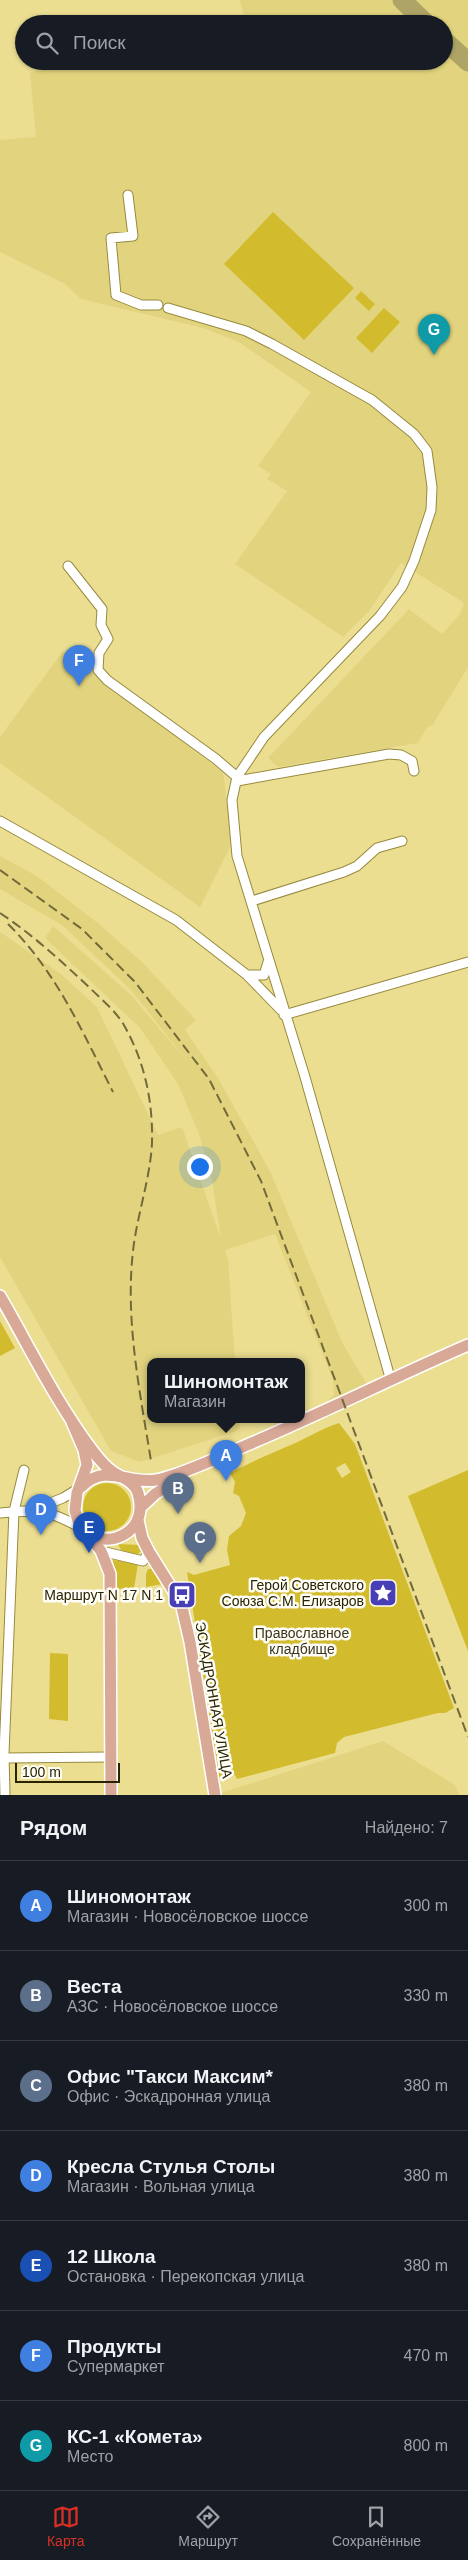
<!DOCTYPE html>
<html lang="ru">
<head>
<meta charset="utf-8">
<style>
	body { margin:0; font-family:Arial,sans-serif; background:#20242c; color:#f1f3f6 }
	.scale { position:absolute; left:15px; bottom:12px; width:105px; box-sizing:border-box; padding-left:5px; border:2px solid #282303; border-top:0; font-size:14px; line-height:18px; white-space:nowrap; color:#282303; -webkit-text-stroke:4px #fefdf6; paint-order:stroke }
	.you { position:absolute; left:199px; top:1166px; width:18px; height:18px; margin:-12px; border:4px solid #fff; border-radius:50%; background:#1a73e8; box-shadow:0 0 0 8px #1a73e833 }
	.badge { display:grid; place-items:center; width:32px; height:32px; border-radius:50%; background:#d93025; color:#fff; font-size:16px; font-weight:700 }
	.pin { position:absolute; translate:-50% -41px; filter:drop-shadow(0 1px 2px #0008) }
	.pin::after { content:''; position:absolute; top:26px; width:18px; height:15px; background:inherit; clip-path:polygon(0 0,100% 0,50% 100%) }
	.popup { position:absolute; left:147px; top:1358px; width:158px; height:65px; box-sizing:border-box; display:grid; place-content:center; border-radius:10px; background:#171b24; filter:drop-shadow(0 1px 4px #0005); font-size:16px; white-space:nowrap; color:#9ea1a6 }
	.popup b { font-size:19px; color:#f1f3f6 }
	.popup::after { content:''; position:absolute; left:50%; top:100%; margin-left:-10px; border:10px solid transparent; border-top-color:#171b24 }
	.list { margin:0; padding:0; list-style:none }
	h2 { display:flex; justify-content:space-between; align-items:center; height:65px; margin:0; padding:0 20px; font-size:21px }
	h2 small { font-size:16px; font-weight:400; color:#9ea1a6 }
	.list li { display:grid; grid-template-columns:32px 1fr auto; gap:15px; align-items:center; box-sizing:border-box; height:90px; padding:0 20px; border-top:1px solid #363941 }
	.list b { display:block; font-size:19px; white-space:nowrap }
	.list p { margin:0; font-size:16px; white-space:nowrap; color:#9ea1a6 }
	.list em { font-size:16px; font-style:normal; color:#9ea1a6 }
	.icon { flex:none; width:28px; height:28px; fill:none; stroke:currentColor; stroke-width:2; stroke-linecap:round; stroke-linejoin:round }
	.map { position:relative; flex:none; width:468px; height:1795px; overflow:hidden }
	.search { position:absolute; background:#171b24; box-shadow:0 1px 4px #0004; left:15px; right:15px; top:15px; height:55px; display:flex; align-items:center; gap:12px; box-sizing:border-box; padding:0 18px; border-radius:28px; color:#9ea1a6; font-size:19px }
	.sheet { height:695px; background:#171b24 }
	nav { display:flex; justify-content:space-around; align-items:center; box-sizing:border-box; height:70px; border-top:1px solid #363941; background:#171b24; font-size:14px; color:#9ea1a6 }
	nav a { display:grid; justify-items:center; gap:2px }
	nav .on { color:#d93025 }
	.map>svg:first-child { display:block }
	.built { fill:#e2d47e }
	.green { fill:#d2bc2e; fill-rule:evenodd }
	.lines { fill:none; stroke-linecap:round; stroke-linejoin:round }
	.taxiway { stroke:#aea465; stroke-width:19 }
	.minor-casing { stroke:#978a3f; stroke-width:11 }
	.major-casing { stroke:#fff; stroke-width:14 }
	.minor { stroke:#fff; stroke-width:9 }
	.major { stroke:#d9a998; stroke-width:11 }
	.rail { stroke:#726a39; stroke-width:2; stroke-dasharray:10 5; stroke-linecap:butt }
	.labels { text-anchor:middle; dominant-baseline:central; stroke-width:5; stroke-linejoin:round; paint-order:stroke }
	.poi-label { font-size:14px; fill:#282303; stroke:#fefdf6; text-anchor:end }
	.park-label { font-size:14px; fill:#38341d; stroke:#fefdf6 }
	.street-label { font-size:14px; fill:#282303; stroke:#fefdf6 }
</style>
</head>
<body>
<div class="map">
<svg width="468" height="1795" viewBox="0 0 468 1795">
	<rect width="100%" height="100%" fill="#ebde91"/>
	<path class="built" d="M 240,0 L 468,0 L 468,667 L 432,726 L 428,726 L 418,743 L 278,767 L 268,758 L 409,609 L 442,634 L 460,614 L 464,603 L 401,563 L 370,610 L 343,637 L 235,564 L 287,491 L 267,479 L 271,474 L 258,466 L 311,392 L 239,342 L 203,328 L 81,299 L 65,284 L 0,252 L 0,140 L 36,137 L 30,73 L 71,61 L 444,61 L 444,24 L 238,24 L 245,22 Z
		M 63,651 L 223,772 L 232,843 L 200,907 L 0,763 L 0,737 Z
		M 0,856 L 37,876 L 99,924 L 142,962 L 196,1020 L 185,1030 L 218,1078 L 270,1171 L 342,1342 L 366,1383 L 363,1390 L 321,1408 L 334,1395 L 333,1380 L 275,1234 L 225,1250 L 228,1259 L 235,1362 L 151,1362 L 151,1420 L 239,1420 L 240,1430 L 140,1462 L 111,1451 L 0,1257 L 0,932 L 61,974 L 97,1007 L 158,1135 L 182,1127 L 221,1239 L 212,1180 L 199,1134 L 178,1084 L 140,1028 L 45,938 L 53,926 L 131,995 L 191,1066 L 131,990 L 63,926 L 0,889 Z
		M 383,1741 L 455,1785 L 459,1795 L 221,1795 L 221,1793 Z"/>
	<path class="green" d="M 273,212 L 354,288 L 304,340 L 224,264 Z
		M 361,291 L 375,304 L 369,311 L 355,298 Z
		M 384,308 L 400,322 L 372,353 L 356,338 Z
		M 0,1321 L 15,1348 L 0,1356 Z
		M 339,1423 L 355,1444 L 454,1708 L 445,1713 L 438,1713 L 344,1737 L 337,1743 L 335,1753 L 237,1779 L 235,1775 L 219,1777 L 187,1572 L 194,1575 L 230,1565 L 227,1550 L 229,1536 L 241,1526 L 246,1513 L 239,1496 L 233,1493 L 235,1482 L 230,1473 C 249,1463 267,1455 286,1447 C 304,1440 320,1429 339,1423 ZM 345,1463 L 351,1472 L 342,1478 L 336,1468 Z
		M 468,1470 L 468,1651 L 408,1496 Z
		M83 1507a24 24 0 1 1 48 0a24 24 0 1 1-48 0Z
		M 118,1544 L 140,1545 L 143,1550 L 136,1555 L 121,1550 Z
		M 113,1560 L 138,1564 L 134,1588 L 115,1589 Z
		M 148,1569 L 152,1569 L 163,1584 L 146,1587 L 146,1574 Z
		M 50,1653 L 68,1654 L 68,1721 L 49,1719 Z"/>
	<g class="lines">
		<path class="taxiway" d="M 402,0 L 427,24
			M 444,40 L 468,62"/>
		<defs>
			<path id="minor" d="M 128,195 L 133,236 L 111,238 L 116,295 L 141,305 L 158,305
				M 168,308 L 246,331 L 272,344 L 372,400 L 414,434 L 427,451 L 432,487 L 431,510 L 414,561 L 402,587 L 380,616 L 264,737 L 237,777 L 232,800 L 237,856 L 305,1077 L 391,1381
				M 68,566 L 102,609 L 101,625 L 108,639 L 99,653 L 98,670 L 107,680 L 216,759 L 237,777
				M 237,781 L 389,754 L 401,755 L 412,761 L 414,771
				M 0,821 L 176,920 L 247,975 L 281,1010
				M 252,901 L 344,872 L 357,866 L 377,848 L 402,841
				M 247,975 L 264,975 L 268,962
				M 284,1015 L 468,962
				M 35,1509 L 63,1498 L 81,1487
				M 0,1513 C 40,1509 47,1509 83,1529
				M 101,1551 L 143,1561 L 149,1552
				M 4,1758 L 111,1757
				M 5,1795 L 4,1754 L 14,1511 L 24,1470"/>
			<path id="major" d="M 0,1296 C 30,1348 56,1402 92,1450 C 98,1458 104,1466 113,1472 C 122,1478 134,1481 138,1493 C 144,1514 137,1531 116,1538 C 106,1541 95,1538 87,1532
				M 72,1422 L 84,1450 L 87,1465 L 77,1493 L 75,1510 L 78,1521 L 101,1551 L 110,1574 L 111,1795
				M 81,1487 C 107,1462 126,1485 156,1480 C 162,1479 168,1477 174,1475 C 201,1466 228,1453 254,1442 C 327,1411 396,1376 468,1345
				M 141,1507 L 155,1494 L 181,1477
				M 138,1520 L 142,1538 L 149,1552 L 181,1603 L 190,1642 L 215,1795"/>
		</defs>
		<use href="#minor" class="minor-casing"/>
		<use href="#major" class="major-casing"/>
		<use href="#minor" class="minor"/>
		<use href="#major" class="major"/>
		<path class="rail" d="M 0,870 L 82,929 L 135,982 L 209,1079 L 261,1181 L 468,1737
			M 0,913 C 33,935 61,961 90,988 C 102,1000 117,1012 125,1027 C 145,1063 153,1102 152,1143 C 150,1180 137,1215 133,1251 C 125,1321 140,1392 151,1461
			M 8,924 C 56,971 83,1033 113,1092"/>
	</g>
	<defs>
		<symbol id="sight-square" viewBox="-11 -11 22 22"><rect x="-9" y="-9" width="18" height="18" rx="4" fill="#483eb5" stroke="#fefdf6"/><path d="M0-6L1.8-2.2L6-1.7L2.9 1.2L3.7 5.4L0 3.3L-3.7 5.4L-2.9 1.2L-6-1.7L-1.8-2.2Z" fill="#fff"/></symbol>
		<symbol id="bus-square" viewBox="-11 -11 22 22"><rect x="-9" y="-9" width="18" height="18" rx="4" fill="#483eb5" stroke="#fefdf6"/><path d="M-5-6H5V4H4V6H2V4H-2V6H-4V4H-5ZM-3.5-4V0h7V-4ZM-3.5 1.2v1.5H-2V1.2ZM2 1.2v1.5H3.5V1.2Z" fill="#fff"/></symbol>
	</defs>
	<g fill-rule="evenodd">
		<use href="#sight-square" x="367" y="1577" width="32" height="32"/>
		<use href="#bus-square" x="166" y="1579" width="32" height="32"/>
	</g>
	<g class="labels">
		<g class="poi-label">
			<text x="364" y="1585">Герой Советского<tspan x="364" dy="16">Союза С.М. Елизаров</tspan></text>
			<text x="163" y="1595">Маршрут N 17 N 1</text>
		</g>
		<g class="park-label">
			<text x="302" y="1633">Православное<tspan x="302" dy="16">кладбище</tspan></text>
		</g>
		<g class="street-label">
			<text transform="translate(214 1700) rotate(80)">ЭСКАДРОННАЯ УЛИЦА</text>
		</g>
	</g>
</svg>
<div class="scale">100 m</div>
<div class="you"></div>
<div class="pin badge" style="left:226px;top:1481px;background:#3f7fe0">A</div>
<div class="popup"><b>Шиномонтаж</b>Магазин</div>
<div class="pin badge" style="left:178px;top:1514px;background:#5c6f8a">B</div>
<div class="pin badge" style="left:200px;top:1563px;background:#5c6f8a">C</div>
<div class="pin badge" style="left:41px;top:1535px;background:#3f7fe0">D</div>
<div class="pin badge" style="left:89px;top:1553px;background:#1a4fb4">E</div>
<div class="pin badge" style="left:79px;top:686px;background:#3f7fe0">F</div>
<div class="pin badge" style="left:434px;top:355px;background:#0f9aa8">G</div>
<div class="search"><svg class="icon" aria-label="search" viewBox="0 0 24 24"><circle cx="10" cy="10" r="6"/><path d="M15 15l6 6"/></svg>Поиск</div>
</div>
<section class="sheet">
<h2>Рядом<small>Найдено: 7</small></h2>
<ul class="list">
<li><span class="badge" style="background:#3f7fe0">A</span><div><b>Шиномонтаж</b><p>Магазин · Новосёловское шоссе</p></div><em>300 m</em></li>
<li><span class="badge" style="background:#5c6f8a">B</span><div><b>Веста</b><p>АЗС · Новосёловское шоссе</p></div><em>330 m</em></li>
<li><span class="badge" style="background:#5c6f8a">C</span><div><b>Офис &quot;Такси Максим*</b><p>Офис · Эскадронная улица</p></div><em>380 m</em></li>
<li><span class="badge" style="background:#3f7fe0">D</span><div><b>Кресла Стулья Столы</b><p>Магазин · Вольная улица</p></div><em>380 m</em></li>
<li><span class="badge" style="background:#1a4fb4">E</span><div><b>12 Школа</b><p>Остановка · Перекопская улица</p></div><em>380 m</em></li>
<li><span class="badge" style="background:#3f7fe0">F</span><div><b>Продукты</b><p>Супермаркет</p></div><em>470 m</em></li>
<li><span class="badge" style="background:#0f9aa8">G</span><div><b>КС-1 «Комета»</b><p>Место</p></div><em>800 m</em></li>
</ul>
</section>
<nav>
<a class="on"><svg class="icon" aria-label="map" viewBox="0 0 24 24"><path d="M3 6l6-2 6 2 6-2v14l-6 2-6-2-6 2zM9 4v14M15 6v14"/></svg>Карта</a>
<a><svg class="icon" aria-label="directions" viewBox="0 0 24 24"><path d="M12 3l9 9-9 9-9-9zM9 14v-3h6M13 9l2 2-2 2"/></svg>Маршрут</a>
<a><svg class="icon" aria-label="saved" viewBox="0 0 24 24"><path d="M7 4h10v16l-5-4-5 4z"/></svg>Сохранённые</a>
</nav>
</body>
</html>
